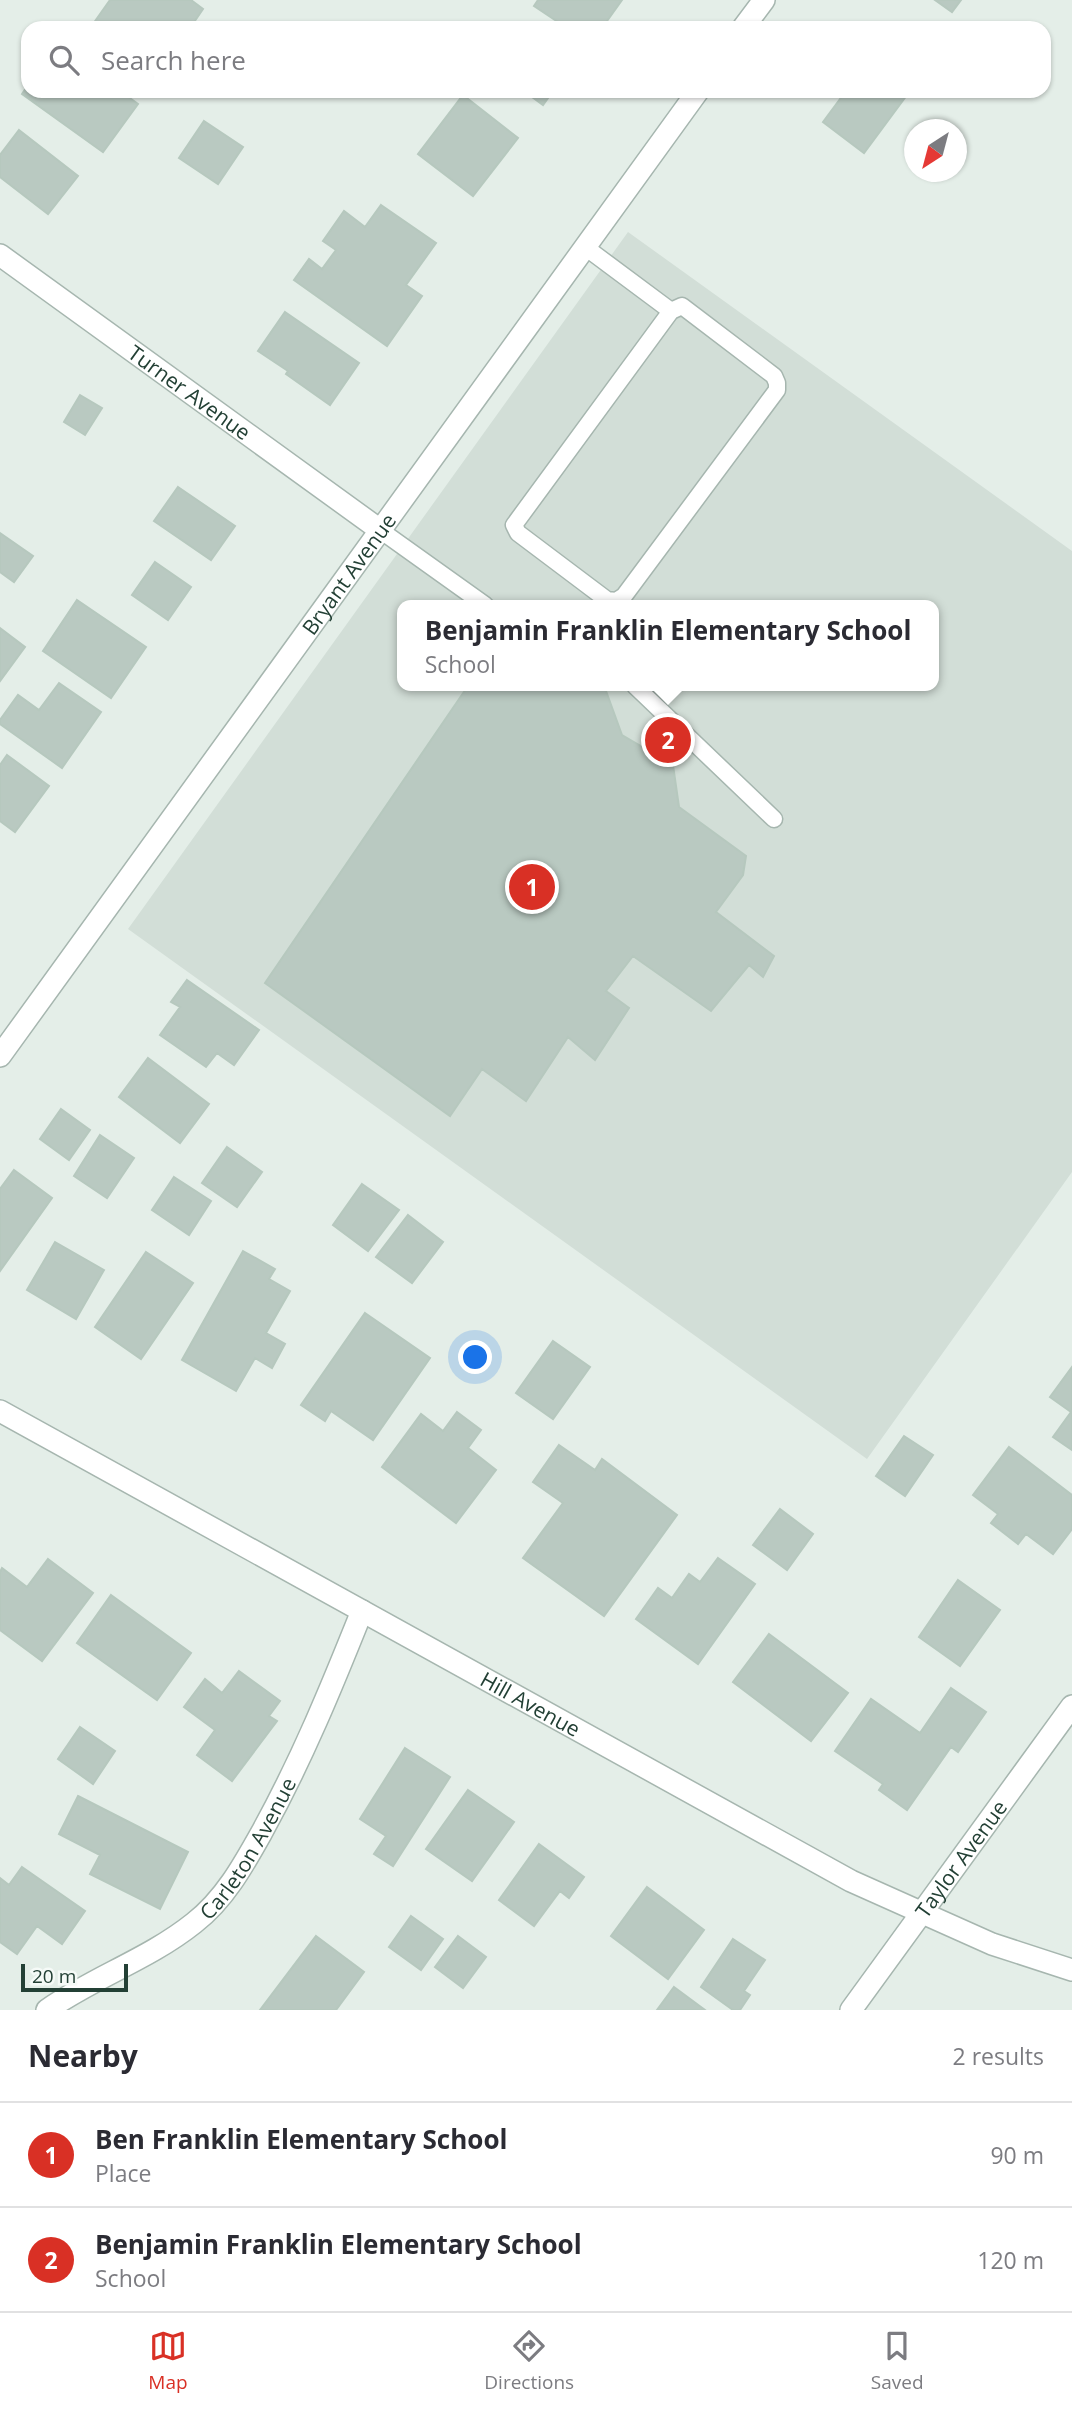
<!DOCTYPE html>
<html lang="en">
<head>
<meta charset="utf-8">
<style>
	body { margin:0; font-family:"Open Sans",sans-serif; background:#f2f2f3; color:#2b2b33 }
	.compass { position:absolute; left:904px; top:119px; width:63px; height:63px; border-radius:50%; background:#fff; box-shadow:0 2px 5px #0004; rotate:216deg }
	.scale { position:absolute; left:21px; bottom:18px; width:107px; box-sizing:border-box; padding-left:7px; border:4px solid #234035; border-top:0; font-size:19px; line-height:24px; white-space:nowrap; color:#234035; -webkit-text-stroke:5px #f5faf7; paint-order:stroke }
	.you { position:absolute; left:476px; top:1358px; width:24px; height:24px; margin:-18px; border:5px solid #fff; border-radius:50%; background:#1a73e8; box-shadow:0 0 0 10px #1a73e833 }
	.badge { display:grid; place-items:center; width:46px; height:46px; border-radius:50%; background:#d93025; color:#fff; font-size:23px; font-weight:700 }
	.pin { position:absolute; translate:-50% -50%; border:4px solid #fff; box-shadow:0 2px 7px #0006 }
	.popup { position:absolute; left:397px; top:600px; width:542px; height:91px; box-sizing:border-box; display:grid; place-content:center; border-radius:14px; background:#fff; filter:drop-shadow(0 2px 5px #0005); font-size:23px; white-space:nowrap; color:#7c7c81 }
	.popup b { font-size:26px; color:#2b2b33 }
	.popup::after { content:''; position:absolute; left:50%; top:100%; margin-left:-14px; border:14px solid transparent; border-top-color:#fff }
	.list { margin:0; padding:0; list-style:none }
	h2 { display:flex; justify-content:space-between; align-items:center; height:91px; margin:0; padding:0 28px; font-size:30px }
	h2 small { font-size:23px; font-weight:400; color:#7c7c81 }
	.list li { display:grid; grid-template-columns:46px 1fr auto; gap:21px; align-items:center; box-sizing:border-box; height:105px; padding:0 28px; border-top:2px solid #e1e1e2 }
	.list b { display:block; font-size:26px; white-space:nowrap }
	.list p { margin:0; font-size:23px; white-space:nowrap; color:#7c7c81 }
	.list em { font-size:23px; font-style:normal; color:#7c7c81 }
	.icon { flex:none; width:38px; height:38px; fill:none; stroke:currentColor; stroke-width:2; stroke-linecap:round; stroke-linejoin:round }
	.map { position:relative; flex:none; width:1072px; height:2010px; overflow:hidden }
	.search { position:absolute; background:#fff; box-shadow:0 2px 5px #0004; left:21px; right:21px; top:21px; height:77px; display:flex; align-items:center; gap:18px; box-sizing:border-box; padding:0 24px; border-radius:21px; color:#7c7c81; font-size:26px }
	.sheet { height:301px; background:#fff }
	nav { display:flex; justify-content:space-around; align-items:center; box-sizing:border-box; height:98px; border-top:2px solid #e1e1e2; background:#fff; font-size:19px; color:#7c7c81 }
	nav a { display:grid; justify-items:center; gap:4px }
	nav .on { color:#d93025 }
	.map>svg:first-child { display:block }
	.built { fill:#d2ded7; fill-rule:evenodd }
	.building { fill:#b9c9c1; stroke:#b6c8be; stroke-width:2 }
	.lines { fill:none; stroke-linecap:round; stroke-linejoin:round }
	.service-casing { stroke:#a6b6af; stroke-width:19 }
	.minor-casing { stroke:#a6b6af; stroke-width:24 }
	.service { stroke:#fff; stroke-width:16 }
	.minor { stroke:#fff; stroke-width:21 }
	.labels { text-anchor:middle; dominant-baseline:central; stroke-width:5; stroke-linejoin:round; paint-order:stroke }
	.street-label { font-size:21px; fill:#234035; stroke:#f5faf7 }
</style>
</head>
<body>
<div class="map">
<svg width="1072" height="2010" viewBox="0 0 1072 2010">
	<rect width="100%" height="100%" fill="#e4eee8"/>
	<path class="built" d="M 628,232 L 1072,551 L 1072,1172 L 867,1459 L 128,929 ZM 402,605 L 934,605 L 934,686 L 402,686 Z"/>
	<path class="building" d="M 110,0 L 191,0 L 203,9 L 190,28 L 93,28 L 91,27 Z
		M 538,0 L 622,0 L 602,28 L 567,28 L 534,6 Z
		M 935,0 L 961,0 L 952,12 Z
		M 28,85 L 28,91 L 120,91 L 138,104 L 103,152 L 22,94 Z
		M 524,91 L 553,91 L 543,105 Z
		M 846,91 L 902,91 L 907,95 L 864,153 L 823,122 Z
		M 463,95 L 518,138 L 473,196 L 418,154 Z
		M 204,121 L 243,147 L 218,184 L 179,158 Z
		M 19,130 L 78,176 L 48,214 L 0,177 L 0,155 Z
		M 381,205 L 436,243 L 406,285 L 422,296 L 387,346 L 294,280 L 309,259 L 322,269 L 336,250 L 323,241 L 344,211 L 365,227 Z
		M 285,312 L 359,363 L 330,405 L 286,374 L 288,371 L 258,351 Z
		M 80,395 L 102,408 L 85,435 L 64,422 Z
		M 178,487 L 235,526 L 211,560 L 154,521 Z
		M 0,533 L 33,556 L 14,582 L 0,572 Z
		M 155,562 L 191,587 L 168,620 L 132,595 Z
		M 77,600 L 146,647 L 111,698 L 43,651 Z
		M 0,628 L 25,647 L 0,681 Z
		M 59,683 L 101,712 L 62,768 L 0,724 L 0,720 L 18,695 L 39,710 Z
		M 468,686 L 601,686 L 606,691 L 622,735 L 673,765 L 679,807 L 746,856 L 743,875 L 716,912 L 774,956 L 763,977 L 749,965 L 711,1011 L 633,956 L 606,991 L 629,1008 L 595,1060 L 568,1037 L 526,1101 L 482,1069 L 450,1116 L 265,983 Z
		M 7,755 L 49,786 L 15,832 L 0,821 L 0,765 Z
		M 187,980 L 259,1030 L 234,1065 L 217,1053 L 206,1067 L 160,1035 L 180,1007 L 171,1002 Z
		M 148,1058 L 209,1104 L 180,1143 L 119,1097 Z
		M 61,1109 L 90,1130 L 69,1160 L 40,1139 Z
		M 100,1135 L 134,1158 L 107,1198 L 74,1176 Z
		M 227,1147 L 262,1172 L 237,1207 L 202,1183 Z
		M 14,1170 L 52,1198 L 0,1271 L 0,1189 Z
		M 174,1177 L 211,1201 L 189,1235 L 152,1210 Z
		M 362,1184 L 399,1210 L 368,1251 L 333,1225 Z
		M 408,1215 L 443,1242 L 412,1283 L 376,1257 Z
		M 55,1242 L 104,1270 L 76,1319 L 27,1290 Z
		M 243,1251 L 275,1269 L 269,1279 L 290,1291 L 266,1333 L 285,1344 L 272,1368 L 255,1358 L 236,1391 L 182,1360 Z
		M 146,1252 L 193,1283 L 141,1359 L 95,1327 Z
		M 365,1313 L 430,1358 L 373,1440 L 331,1411 L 325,1421 L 301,1405 Z
		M 553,1341 L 590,1367 L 553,1419 L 516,1393 Z
		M 1072,1367 L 1072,1450 L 1053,1437 L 1071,1412 L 1050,1397 Z
		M 457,1412 L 481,1430 L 468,1448 L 496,1470 L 456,1523 L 382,1467 L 421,1414 L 443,1431 Z
		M 904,1436 L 933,1455 L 905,1496 L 876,1476 Z
		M 559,1445 L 595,1470 L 602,1459 L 677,1515 L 604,1616 L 523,1558 L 563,1503 L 533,1482 Z
		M 1009,1447 L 1072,1495 L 1072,1529 L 1053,1554 L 1026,1534 L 1018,1544 L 991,1523 L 998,1514 L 973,1495 Z
		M 780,1509 L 813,1534 L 787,1570 L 753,1545 Z
		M 718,1558 L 755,1584 L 698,1664 L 636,1619 L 658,1588 L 672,1598 L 689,1574 L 700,1582 Z
		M 48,1559 L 93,1593 L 42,1661 L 0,1630 L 0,1572 L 2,1568 L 27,1587 Z
		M 958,1580 L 1000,1610 L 960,1666 L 919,1637 Z
		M 111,1595 L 191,1653 L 157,1700 L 77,1643 Z
		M 769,1634 L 848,1693 L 811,1741 L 733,1682 Z
		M 239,1671 L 280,1701 L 269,1716 L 277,1721 L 232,1781 L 197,1755 L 215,1730 L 184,1707 L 205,1679 L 222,1693 Z
		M 951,1688 L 986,1712 L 958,1752 L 951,1747 L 907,1810 L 879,1790 L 883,1784 L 835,1751 L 871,1699 L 920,1733 Z
		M 80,1727 L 115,1751 L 93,1784 L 58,1759 Z
		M 405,1748 L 450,1777 L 393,1866 L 374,1854 L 386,1836 L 360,1819 Z
		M 468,1790 L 514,1822 L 472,1881 L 426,1849 Z
		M 78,1796 L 188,1852 L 160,1909 L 90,1874 L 100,1855 L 59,1834 Z
		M 539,1844 L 584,1877 L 569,1898 L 560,1891 L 534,1926 L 499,1900 Z
		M 22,1867 L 85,1911 L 62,1944 L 37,1926 L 17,1954 L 0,1942 L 0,1878 L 9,1885 Z
		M 647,1887 L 704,1930 L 668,1979 L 611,1936 Z
		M 411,1916 L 443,1939 L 421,1970 L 389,1947 Z
		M 316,1936 L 364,1972 L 336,2010 L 260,2010 Z
		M 458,1936 L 486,1957 L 463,1988 L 435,1967 Z
		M 733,1939 L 765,1960 L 744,1991 L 750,1995 L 740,2010 L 733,2010 L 701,1987 Z
		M 674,1987 L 705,2010 L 657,2010 Z"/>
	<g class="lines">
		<defs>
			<path id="service" d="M 585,247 L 671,311
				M 682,306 L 774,376 L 777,383 L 777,390 L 624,596 L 616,601 L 607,600 L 518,533 L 514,525 L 671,311 Z
				M 380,530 L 485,605
				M 635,686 L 774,819"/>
			<g id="minor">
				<path d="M 743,28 L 764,0"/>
				<path id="s1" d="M 0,255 L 380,530"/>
				<path id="s2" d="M 0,1056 L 698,91"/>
				<path id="s3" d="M 0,1411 L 851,1881 L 992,1944 L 1072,1970"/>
				<path id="s4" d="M 47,2010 C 94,1977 149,1959 194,1923 C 225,1899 244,1864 263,1830 C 302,1759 332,1686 362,1611"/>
				<path id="s5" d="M 851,2010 L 1072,1706"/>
			</g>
		</defs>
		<use href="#service" class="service-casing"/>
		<use href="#minor" class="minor-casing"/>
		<use href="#service" class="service"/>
		<use href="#minor" class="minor"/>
	</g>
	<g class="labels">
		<g class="street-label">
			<text stroke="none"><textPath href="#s1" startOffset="234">Turner Avenue</textPath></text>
			<text stroke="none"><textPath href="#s2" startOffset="595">Bryant Avenue</textPath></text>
			<text stroke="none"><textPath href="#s3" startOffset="606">Hill Avenue</textPath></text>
			<text stroke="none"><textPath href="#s4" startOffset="264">Carleton Avenue</textPath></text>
			<text stroke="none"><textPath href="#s5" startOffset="187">Taylor Avenue</textPath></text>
		</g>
	</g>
</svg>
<svg class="compass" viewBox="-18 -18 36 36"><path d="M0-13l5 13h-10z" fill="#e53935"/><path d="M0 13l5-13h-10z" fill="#7c7c81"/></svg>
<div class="scale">20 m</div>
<div class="you"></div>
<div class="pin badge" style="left:532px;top:887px">1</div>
<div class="pin badge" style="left:668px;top:740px">2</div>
<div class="popup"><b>Benjamin Franklin Elementary School</b>School</div>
<div class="search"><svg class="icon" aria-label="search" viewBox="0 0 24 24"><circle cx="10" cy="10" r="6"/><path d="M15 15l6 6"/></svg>Search here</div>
</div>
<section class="sheet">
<h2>Nearby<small>2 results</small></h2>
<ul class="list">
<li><span class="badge">1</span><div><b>Ben Franklin Elementary School</b><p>Place</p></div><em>90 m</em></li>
<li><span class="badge">2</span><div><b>Benjamin Franklin Elementary School</b><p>School</p></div><em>120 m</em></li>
</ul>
</section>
<nav>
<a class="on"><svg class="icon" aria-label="map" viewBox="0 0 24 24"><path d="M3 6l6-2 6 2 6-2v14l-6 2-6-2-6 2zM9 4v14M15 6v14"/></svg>Map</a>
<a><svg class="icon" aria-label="directions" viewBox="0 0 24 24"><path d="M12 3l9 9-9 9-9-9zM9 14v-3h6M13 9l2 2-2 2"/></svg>Directions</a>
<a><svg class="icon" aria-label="saved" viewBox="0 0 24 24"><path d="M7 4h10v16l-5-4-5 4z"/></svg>Saved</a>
</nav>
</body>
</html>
